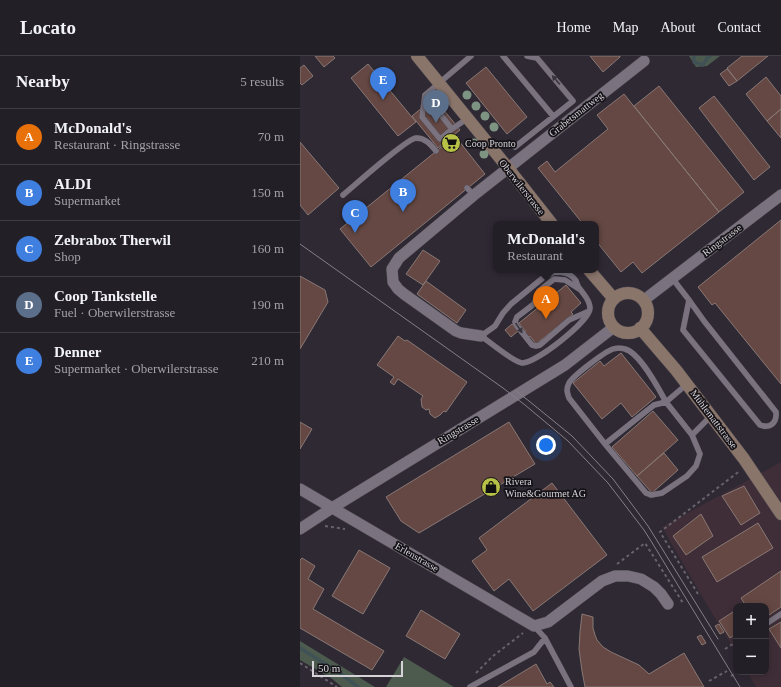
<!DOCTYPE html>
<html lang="en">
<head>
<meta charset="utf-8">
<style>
	body { margin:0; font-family:Georgia,serif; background:#2b272f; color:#f1f3f6 }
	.controls { position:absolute; right:12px; bottom:12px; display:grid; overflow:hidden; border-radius:8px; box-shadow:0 2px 10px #0003 }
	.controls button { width:36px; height:36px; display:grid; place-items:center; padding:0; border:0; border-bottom:1px solid #403d44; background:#231f27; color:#f1f3f6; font:20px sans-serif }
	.scale { position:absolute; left:12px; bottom:10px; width:91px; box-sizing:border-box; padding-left:4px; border:2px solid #d5d2d8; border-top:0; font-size:11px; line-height:14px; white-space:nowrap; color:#d5d2d8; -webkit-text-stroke:3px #161318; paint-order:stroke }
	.you { position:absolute; left:246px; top:389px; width:14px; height:14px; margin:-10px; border:3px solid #fff; border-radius:50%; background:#1a73e8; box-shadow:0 0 0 6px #1a73e833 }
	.badge { display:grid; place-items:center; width:26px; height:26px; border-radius:50%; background:#d93025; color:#fff; font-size:13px; font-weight:700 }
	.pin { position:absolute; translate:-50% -33px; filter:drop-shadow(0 1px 2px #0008) }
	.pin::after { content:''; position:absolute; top:21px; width:14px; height:12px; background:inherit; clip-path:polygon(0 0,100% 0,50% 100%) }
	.popup { position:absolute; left:193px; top:165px; width:106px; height:52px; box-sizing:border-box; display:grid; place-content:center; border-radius:8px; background:#231f27; filter:drop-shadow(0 1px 3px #0005); font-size:13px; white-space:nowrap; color:#a3a2a7 }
	.popup b { font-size:15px; color:#f1f3f6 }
	.popup::after { content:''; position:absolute; left:50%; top:100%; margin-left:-8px; border:8px solid transparent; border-top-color:#231f27 }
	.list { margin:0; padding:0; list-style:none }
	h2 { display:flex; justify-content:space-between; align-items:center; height:52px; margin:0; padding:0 16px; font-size:17px }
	h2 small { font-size:13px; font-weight:400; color:#a3a2a7 }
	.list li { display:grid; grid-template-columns:26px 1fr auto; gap:12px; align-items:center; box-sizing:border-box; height:56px; padding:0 16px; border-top:1px solid #403d44 }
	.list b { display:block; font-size:15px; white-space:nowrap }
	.list p { margin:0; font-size:13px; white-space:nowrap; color:#a3a2a7 }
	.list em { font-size:13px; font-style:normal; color:#a3a2a7 }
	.map { position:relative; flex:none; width:481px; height:631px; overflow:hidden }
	header { display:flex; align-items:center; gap:24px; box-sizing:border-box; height:56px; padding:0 20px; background:#231f27; border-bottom:1px solid #403d44 }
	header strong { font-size:19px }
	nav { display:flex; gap:22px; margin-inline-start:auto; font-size:14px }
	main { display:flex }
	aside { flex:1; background:#231f27 }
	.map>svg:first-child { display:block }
	.commercial { fill:#3f2e37 }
	.green { fill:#4c5b4e }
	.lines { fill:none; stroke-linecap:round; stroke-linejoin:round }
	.stream { stroke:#415256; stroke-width:3.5 }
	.building { fill:#654843; stroke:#887875 }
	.service-casing { stroke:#49444c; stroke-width:6 }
	.minor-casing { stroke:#49444c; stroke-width:12 }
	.secondary-casing { stroke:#49444c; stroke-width:13 }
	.path { stroke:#67626b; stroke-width:2; stroke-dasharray:3 3; stroke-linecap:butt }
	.service { stroke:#7a737f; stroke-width:5.5 }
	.minor { stroke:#7a737f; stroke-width:11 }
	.secondary { stroke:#8a756b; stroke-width:12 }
	.tram { stroke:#847f88; stroke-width:1 }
	.tree { fill:#7e9483 }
	.oneway { fill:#39353c }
	.labels { text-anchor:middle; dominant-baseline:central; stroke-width:3.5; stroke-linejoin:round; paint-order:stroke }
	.street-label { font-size:10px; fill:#d5d2d8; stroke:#161318 }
	.poi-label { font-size:10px; fill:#d5d2d8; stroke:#161318; text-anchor:start }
</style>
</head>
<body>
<header>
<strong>Locato</strong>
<nav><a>Home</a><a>Map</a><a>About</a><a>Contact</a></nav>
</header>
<main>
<aside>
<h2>Nearby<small>5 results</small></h2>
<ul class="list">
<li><span class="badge" style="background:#e8710a">A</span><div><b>McDonald's</b><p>Restaurant · Ringstrasse</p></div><em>70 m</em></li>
<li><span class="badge" style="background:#3f7fe0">B</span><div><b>ALDI</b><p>Supermarket</p></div><em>150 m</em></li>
<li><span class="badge" style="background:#3f7fe0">C</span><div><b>Zebrabox Therwil</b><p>Shop</p></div><em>160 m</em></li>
<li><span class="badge" style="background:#5c6f8a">D</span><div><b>Coop Tankstelle</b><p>Fuel · Oberwilerstrasse</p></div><em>190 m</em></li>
<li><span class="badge" style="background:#3f7fe0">E</span><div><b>Denner</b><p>Supermarket · Oberwilerstrasse</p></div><em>210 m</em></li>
</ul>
</aside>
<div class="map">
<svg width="481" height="631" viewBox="0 0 481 631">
	<rect width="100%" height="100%" fill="#2f2934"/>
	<path class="commercial" d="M 481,406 L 481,631 L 456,631 L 447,616 L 466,616 L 466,550 L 436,550 L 436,597 L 400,537 L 362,471 Z"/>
	<path class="green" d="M 389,0 L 420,0 L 407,10 L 396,11 Z
		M 0,585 L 75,631 L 42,631 L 31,622 L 0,604 Z
		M 104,601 L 154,631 L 86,631 Z"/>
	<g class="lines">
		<path class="stream" d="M 394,0 L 394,6 L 403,9 L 408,1 L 410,0
			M 0,592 L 41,618 L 58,631"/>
	</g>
	<path class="building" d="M 15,0 L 33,0 L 35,2 L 24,11 Z
		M 290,0 L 320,0 L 320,1 L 303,16 Z
		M 442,0 L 468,0 L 437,25 L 427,12 Z
		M 68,8 L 116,66 L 98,80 L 51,22 Z
		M 4,9 L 13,20 L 2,29 L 0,27 L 0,12 Z
		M 186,11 L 227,61 L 207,78 L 166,27 Z
		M 427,13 L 437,25 L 429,30 L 420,18 Z
		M 466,21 L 481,40 L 481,53 L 467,65 L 446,38 Z
		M 359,30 L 444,136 L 419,156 L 334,50 Z
		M 324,38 L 419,156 L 342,217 L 333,206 L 321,216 L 296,185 L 296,168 L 283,168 L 238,112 L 247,105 L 255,116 L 308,73 L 297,59 Z
		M 414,40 L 470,111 L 454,124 L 399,52 Z
		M 134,42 L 160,74 L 138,92 L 112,60 Z
		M 481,53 L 481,82 L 467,65 Z
		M 155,80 L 185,118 L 71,211 L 40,173 Z
		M 0,86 L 39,132 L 8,159 L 0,149 Z
		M 481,164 L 481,328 L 415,247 L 412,249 L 398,231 Z
		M 123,194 L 140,205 L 123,229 L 106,218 Z
		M 0,220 L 25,234 L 28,246 L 0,293 Z
		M 126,225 L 166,254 L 157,267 L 117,238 Z
		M 266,229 L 281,247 L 271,256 L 273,258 L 236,288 L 230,280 L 228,282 L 224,277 L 226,276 L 219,267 Z
		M 212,268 L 218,275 L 211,281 L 205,274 Z
		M 98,280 L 105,285 L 107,284 L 167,326 L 146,356 L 144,355 L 140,359 L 135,362 L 130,358 L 129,353 L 126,354 L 122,351 L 121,343 L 123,340 L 98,323 L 94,329 L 90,326 L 94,321 L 77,309 Z
		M 321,297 L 356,341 L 332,361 L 321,347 L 302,363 L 273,327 L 300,305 L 304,310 Z
		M 353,355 L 378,384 L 337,420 L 312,391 Z
		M 0,366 L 12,373 L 0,393 Z
		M 209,366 L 235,408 L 119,477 L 101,465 L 86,441 Z
		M 364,397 L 378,414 L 352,437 L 337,420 Z
		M 252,427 L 307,499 L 233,555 L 209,523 L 194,535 L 172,505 L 187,494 L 179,482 Z
		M 444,430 L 460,457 L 441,469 L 422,440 Z
		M 401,458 L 413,480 L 386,499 L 373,480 Z
		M 458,467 L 473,492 L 417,526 L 402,501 Z
		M 59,494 L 90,512 L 63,558 L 32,540 Z
		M 2,502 L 15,510 L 8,523 L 24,533 L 13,553 L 84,595 L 72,614 L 0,572 L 0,504 Z
		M 481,515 L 481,551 L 466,561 L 466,550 L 446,550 L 441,542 Z
		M 121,554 L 160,578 L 145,603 L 106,580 Z
		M 436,554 L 436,578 L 430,582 L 419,565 Z
		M 282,558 L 293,561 L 293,572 L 295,579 L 297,584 L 303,591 L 311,596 L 339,609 L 349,618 L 384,597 L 404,631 L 285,631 L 282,615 L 279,593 L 280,576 Z
		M 481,566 L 481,592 L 469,573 Z
		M 419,568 L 424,576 L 420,578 L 415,570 Z
		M 401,579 L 406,587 L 402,589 L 397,581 Z
		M 236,608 L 247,628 L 250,626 L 254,631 L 198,631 Z"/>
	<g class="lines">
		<defs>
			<path id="service" d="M 203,0 L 253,60
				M 125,39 L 152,73 L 168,62
				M 152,73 L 140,83 L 122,61 L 125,39 L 171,0
				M 215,91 L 273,45 L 237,2 L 227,0
				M 167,132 L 174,139
				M 43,139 C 54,130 106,83 116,82 C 126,82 131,89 136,95
				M 254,216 C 263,216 271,217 276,225 C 277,228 278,231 280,233 C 284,239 290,244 290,252 C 290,265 235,308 222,307 C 213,306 190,286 181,280 L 195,270 L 203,257 L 211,248 L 244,221 Z
				M 372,222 L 389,244 L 404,265 L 476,356 C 477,367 470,373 460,369 L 383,274 L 389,244
				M 279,233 L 265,224 L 254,223 L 239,235 L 234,248 L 217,261 L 215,266 L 217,270 L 232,289 L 236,290 L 240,289 L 269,264 L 287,256
				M 387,328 L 366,346 C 359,333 340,297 325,293 C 322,292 316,292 313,293 C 304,296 273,320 269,327 C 266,333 267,336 269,342 L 305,388 L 346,437 L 351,439 L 362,437 L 387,420 L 396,410 L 400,398 L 392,379 L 411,360
				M 305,388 L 354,349 L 366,346 L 392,379
				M 466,568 L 481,558
				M 234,570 L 245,582 L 271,631
				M 170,631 L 234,596 L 245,582"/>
			<path id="minor" d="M 344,244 L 481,139
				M 181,280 L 161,277 L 156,275 L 104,238 L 98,233 L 93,226 L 92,213 L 99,202 L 174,139 L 344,5
				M 0,433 L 234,570 L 248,566 L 302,525 L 315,520 L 328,520 L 341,523 L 354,531 L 361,538 L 368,548
				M 0,473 L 32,452 L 265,309 L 314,271"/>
			<path id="secondary" d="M 117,0 L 208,112 L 252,168
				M 289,214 L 314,243
				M308 257a20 20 0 1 1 40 0a20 20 0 1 1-40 0Z
				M 340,272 L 376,314 L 444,403 L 481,458"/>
		</defs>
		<use href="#service" class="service-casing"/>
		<use href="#minor" class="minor-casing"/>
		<use href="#secondary" class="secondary-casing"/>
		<path class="path" d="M 25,470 L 45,473
			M 317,508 L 345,487 L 383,547
			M 398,538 L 360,476 L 437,417 L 439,415
			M 425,593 L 436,586
			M 0,607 L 37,631
			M 176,617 L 193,600 L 223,577
			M 431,620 L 438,616
			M 409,625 L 427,615"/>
		<use href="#service" class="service"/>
		<use href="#minor" class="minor"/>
		<use href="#secondary" class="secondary"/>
		<path class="tram" d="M 0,188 L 203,332 L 225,349 L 268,385 L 308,427 L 344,474 L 351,485 L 440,631
			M 216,335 L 229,345 L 272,380 L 313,423 L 348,470 L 418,583"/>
	</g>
	<g class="tree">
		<circle cx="167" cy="39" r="4.5"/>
		<circle cx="176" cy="50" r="4.5"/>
		<circle cx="185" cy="60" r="4.5"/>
		<circle cx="194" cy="71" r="4.5"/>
		<circle cx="174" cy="87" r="4.5"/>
		<circle cx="184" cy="98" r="4.5"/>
	</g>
	<defs><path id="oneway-solid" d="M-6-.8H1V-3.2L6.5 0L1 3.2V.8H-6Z"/></defs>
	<g class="oneway">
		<use href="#oneway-solid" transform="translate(256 24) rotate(-130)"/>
		<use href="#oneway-solid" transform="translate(219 272) rotate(56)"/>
	</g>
	<defs>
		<symbol id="supermarket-disc" viewBox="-11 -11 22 22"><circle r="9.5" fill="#b8c147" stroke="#161318"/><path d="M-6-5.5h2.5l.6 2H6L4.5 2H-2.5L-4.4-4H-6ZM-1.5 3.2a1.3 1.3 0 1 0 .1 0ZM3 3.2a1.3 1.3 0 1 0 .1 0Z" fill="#111"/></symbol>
		<symbol id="shop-disc" viewBox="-11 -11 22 22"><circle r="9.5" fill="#b8c147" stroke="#161318"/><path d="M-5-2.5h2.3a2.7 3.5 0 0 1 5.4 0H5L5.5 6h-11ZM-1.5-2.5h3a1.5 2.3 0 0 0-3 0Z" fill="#111"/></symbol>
	</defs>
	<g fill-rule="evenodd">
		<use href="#supermarket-disc" x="140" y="76" width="22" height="22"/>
		<use href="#shop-disc" x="180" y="420" width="22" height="22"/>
	</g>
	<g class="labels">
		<g class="street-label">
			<text transform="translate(276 58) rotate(-38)">Grabetsmattweg</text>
			<text transform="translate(222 131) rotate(52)">Oberwilerstrasse</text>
			<text transform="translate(422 184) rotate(-37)">Ringstrasse</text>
			<text transform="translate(414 363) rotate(53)">Mühlemattstrasse</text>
			<text transform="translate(158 374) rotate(-31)">Ringstrasse</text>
			<text transform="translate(117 501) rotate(30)">Erlenstrasse</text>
		</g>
		<g class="poi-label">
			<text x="165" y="87">Coop Pronto</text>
			<text x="205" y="425">Rivera<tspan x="205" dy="12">Wine&amp;Gourmet AG</tspan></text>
		</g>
	</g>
</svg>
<div class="controls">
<button>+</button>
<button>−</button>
</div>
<div class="scale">50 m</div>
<div class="you"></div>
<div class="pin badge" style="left:246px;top:263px;background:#e8710a">A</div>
<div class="popup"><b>McDonald's</b>Restaurant</div>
<div class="pin badge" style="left:103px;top:156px;background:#3f7fe0">B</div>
<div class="pin badge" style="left:55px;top:177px;background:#3f7fe0">C</div>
<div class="pin badge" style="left:136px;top:67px;background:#5c6f8a">D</div>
<div class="pin badge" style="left:83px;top:44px;background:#3f7fe0">E</div>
</div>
</main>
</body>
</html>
